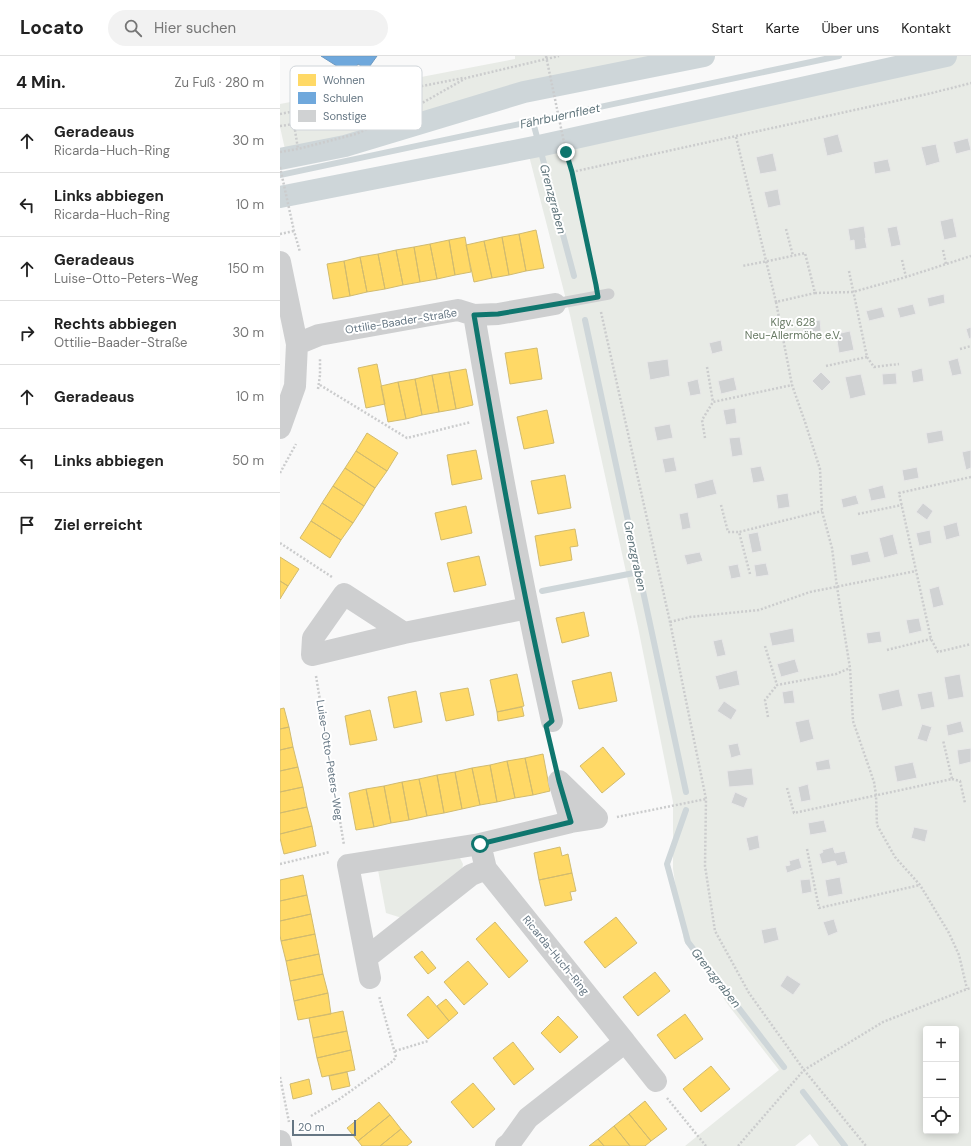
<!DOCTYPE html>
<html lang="de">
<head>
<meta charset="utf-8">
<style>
	body { margin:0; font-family:"DM Sans",sans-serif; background:#f2f2f2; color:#222 }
	.controls { position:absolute; right:12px; bottom:12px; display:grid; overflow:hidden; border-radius:4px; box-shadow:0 2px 10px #0003 }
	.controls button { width:36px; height:36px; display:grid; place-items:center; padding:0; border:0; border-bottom:1px solid #e0e0e0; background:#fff; color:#222; font:20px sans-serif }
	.scale { position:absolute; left:12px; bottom:10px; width:64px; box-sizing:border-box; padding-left:4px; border:2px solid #657683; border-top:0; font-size:11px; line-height:14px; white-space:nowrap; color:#657683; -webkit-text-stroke:3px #fff; paint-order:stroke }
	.stop { position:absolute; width:12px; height:12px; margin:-9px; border:3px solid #0f766e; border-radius:50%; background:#fff }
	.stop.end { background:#0f766e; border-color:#fff; box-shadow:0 1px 4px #0008 }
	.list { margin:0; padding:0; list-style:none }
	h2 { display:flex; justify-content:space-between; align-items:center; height:52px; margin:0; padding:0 16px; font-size:17px }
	h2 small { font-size:13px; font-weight:400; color:#767676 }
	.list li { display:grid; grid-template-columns:26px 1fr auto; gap:12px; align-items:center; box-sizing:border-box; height:64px; padding:0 16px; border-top:1px solid #e0e0e0 }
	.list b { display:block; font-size:15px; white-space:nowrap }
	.list p { margin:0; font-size:13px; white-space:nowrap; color:#767676 }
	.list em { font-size:13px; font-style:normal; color:#767676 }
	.icon { flex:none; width:22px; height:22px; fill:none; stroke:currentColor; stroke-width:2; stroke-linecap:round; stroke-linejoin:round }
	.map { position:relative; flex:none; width:691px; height:1090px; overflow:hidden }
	header { display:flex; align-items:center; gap:24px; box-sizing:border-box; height:56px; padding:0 20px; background:#fff; border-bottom:1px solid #e0e0e0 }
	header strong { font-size:19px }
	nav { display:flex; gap:22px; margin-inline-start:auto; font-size:14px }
	.search { width:280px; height:36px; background:#f2f2f2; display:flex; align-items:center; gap:10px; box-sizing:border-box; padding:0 14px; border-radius:22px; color:#767676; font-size:15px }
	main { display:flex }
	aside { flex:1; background:#fff }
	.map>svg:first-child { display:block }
	.green { fill:#e8ebe6; fill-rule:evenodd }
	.homes { fill:#ffd966; stroke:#d1bb6f }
	.schools { fill:#6fa8dc; stroke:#6c99c1 }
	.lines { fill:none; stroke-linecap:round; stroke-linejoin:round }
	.stream { stroke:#ced6d9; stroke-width:6 }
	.canal { stroke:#ced6d9; stroke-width:22 }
	.building { fill:#d0d2d3; stroke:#e8e8e8 }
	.path { stroke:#cbcccd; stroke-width:2.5; stroke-dasharray:2 2; stroke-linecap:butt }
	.lane { stroke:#cecfd0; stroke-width:11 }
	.street { stroke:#cecfd0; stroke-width:22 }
	.route { stroke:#0f766e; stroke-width:5 }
	.labels { text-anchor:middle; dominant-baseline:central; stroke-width:4; stroke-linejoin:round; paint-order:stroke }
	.street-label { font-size:11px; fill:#657683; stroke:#fff }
	.park-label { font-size:11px; fill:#687a64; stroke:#fff }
	.water-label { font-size:12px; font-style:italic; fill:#60757c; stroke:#fff }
	.key { fill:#fff; stroke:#d1d6da; stroke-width:1 }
	.key-label { font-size:11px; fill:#657683 }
</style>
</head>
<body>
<header>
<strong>Locato</strong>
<div class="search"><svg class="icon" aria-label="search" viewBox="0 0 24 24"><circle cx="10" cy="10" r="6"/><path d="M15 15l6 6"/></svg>Hier suchen</div>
<nav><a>Start</a><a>Karte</a><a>Über uns</a><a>Kontakt</a></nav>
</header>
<main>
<aside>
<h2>4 Min.<small>Zu Fuß · 280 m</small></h2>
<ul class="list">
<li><svg class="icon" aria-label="ahead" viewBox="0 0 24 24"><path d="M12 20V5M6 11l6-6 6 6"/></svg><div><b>Geradeaus</b><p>Ricarda-Huch-Ring</p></div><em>30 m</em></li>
<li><svg class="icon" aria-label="left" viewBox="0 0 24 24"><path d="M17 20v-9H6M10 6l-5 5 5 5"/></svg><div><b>Links abbiegen</b><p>Ricarda-Huch-Ring</p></div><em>10 m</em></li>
<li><svg class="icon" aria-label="ahead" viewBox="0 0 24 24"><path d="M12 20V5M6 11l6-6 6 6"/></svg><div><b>Geradeaus</b><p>Luise-Otto-Peters-Weg</p></div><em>150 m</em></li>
<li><svg class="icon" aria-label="right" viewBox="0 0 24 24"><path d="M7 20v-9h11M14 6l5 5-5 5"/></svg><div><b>Rechts abbiegen</b><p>Ottilie-Baader-Straße</p></div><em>30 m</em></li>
<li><svg class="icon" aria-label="ahead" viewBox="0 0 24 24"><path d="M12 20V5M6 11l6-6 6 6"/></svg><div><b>Geradeaus</b></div><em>10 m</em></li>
<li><svg class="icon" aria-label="left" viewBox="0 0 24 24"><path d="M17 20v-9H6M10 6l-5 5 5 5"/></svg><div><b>Links abbiegen</b></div><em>50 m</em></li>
<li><svg class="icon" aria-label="arrive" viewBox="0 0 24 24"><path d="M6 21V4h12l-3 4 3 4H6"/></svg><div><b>Ziel erreicht</b></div></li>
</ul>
</aside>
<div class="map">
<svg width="691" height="1090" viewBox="0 0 691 1090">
	<rect width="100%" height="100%" fill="#f9f9f9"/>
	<path class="green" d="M 235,0 L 424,0 L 244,36 L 66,90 L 7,102 L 0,71 L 0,48 L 235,3 Z
		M 666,0 L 691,0 L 691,1090 L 539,1090 L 530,1078 L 515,1090 L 405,1090 L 499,1014 L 449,950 L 404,885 L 393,813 L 393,746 L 358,571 L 290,259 L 247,92 L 259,90 ZM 646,973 L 676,973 L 676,1075 L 646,1075 Z
		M 180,802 L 183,808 L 182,814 L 122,862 L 106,857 L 98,814 Z"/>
	<path class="homes" d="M 256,174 L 264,212 L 246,215 L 239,178 Z
		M 239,178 L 246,215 L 229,219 L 222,181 Z
		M 185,181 L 191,216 L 175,219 L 169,184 Z
		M 222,181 L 229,219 L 212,222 L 204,185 Z
		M 169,184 L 175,219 L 157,223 L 150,188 Z
		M 204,185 L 212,222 L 194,226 L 186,189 Z
		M 150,188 L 157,223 L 140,226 L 134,191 Z
		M 134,191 L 140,226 L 123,229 L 116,194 Z
		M 116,194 L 123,229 L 105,233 L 98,198 Z
		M 98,198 L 105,233 L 87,236 L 80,201 Z
		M 80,201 L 87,236 L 70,240 L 64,205 Z
		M 64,205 L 70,240 L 53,243 L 47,208 Z
		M 257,292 L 262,323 L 230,328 L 225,297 Z
		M 97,308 L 105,348 L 86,352 L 78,312 Z
		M 186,313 L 193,349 L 176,353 L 169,316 Z
		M 169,316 L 176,353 L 159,356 L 152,319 Z
		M 152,319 L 159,356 L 142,359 L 135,323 Z
		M 135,323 L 142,359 L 126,363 L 118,326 Z
		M 118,326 L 126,363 L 108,366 L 101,330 Z
		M 267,354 L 274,387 L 244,393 L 237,361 Z
		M 87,377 L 118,397 L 107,415 L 76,395 Z
		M 196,394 L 202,423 L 172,429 L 167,399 Z
		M 76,395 L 107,415 L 95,432 L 65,412 Z
		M 65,412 L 95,432 L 84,450 L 53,430 Z
		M 285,419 L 291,452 L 258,458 L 251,425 Z
		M 53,430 L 84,450 L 73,467 L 42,447 Z
		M 42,447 L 73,467 L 61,484 L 31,465 Z
		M 186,450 L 192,477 L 161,484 L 155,457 Z
		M 31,465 L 61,484 L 50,502 L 20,482 Z
		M 295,473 L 298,490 L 290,491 L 292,504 L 260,510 L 255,480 Z
		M 199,500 L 206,529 L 174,536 L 167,507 Z
		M 0,501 L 19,513 L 8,530 L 0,525 Z
		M 0,525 L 8,530 L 0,543 Z
		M 304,556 L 309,580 L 282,587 L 276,562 Z
		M 331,616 L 337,645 L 299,653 L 292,625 Z
		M 237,618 L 244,650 L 217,656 L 210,624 Z
		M 188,632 L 194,659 L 166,665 L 160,637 Z
		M 136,635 L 142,666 L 114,672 L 108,641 Z
		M 242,651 L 244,660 L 218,665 L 217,656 Z
		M 4,652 L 9,671 L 0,673 L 0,653 Z
		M 90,654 L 97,684 L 70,689 L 65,660 Z
		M 9,671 L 13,691 L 0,694 L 0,673 Z
		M 13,691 L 18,711 L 0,715 L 0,694 Z
		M 323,691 L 345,718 L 322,737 L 300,710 Z
		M 263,698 L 270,735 L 253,739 L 245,702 Z
		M 245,702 L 253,739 L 235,742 L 227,705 Z
		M 227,705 L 235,742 L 217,746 L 210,709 Z
		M 210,709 L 217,746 L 200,749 L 192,712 Z
		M 18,711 L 23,731 L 0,736 L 0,715 Z
		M 192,712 L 200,749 L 182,753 L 175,716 Z
		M 175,716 L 182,753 L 164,757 L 157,719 Z
		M 157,719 L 164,757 L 147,760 L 139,723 Z
		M 139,723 L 147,760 L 129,764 L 122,726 Z
		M 122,726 L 129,764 L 111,767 L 104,730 Z
		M 104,730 L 111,767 L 94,771 L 86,733 Z
		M 23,731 L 27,751 L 0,757 L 0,736 Z
		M 86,733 L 94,771 L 76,774 L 69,737 Z
		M 27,751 L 32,770 L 0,778 L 0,757 Z
		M 32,770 L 36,790 L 4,798 L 0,782 L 0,778 Z
		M 280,791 L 282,800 L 288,798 L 292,817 L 259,824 L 254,797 Z
		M 292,817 L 296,835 L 290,836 L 292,844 L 265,850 L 259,824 Z
		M 23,819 L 27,839 L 0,845 L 0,824 Z
		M 27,839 L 31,858 L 0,865 L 0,845 Z
		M 31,858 L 35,878 L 1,885 L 0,879 L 0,865 Z
		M 336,861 L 357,887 L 325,912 L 304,886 Z
		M 215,866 L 248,905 L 229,922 L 196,883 Z
		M 35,878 L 39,898 L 6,905 L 1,885 Z
		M 142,895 L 156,912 L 148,918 L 134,901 Z
		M 39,898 L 43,918 L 10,925 L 6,905 Z
		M 188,905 L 208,928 L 184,949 L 164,926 Z
		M 375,916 L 390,935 L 358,960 L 343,941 Z
		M 43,918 L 48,937 L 14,945 L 10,925 Z
		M 48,937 L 51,958 L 18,964 L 14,945 Z
		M 148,940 L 169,965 L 148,983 L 127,959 Z
		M 166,943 L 178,957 L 169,965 L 157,950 Z
		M 63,955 L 67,975 L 33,982 L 29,962 Z
		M 405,958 L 423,983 L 395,1003 L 377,979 Z
		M 278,960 L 298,981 L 280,997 L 261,977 Z
		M 67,975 L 71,994 L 37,1002 L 33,982 Z
		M 233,986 L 254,1013 L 234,1029 L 213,1002 Z
		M 71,994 L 75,1014 L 42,1021 L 37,1002 Z
		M 431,1010 L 450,1033 L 421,1056 L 403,1033 Z
		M 67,1016 L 70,1030 L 52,1034 L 49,1020 Z
		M 29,1023 L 32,1038 L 13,1043 L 10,1028 Z
		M 193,1027 L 215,1053 L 193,1072 L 171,1046 Z
		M 365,1045 L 387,1073 L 371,1085 L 349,1058 Z
		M 99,1046 L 110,1059 L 78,1085 L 67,1072 Z
		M 349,1058 L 371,1085 L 365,1090 L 350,1090 L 334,1070 Z
		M 110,1059 L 121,1073 L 100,1090 L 82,1090 L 78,1085 Z
		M 334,1070 L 350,1090 L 324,1090 L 318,1083 Z
		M 121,1073 L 132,1086 L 127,1090 L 100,1090 Z
		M 318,1083 L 324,1090 L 309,1090 Z"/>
	<path class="schools" d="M 41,0 L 97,0 L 87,14 L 78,8 L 71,19 Z"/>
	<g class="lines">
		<path class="stream" d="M 253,66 L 294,220
			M 0,119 L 559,0
			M 305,264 L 406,736
			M 262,535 L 359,516
			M 406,754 L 387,808 L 408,886 L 504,1011
			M 523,1036 L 565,1090"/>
		<path class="canal" d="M 0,103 L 65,90 L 244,36 L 424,0
			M 0,141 L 259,90 L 666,0"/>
	</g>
	<path class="building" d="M 558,78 L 563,96 L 547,100 L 543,82 Z
		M 688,82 L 691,94 L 676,98 L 673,86 Z
		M 656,88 L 660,106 L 646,110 L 641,91 Z
		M 493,97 L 497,115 L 480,118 L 476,101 Z
		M 608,103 L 611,115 L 595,118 L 593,106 Z
		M 498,133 L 501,149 L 488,152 L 484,136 Z
		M 673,162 L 677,181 L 664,184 L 660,165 Z
		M 584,170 L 586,182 L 585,182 L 587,192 L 575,194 L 574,184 L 570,185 L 568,173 Z
		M 617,170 L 621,189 L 611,191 L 607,172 Z
		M 664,238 L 665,247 L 649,251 L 647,242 Z
		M 633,248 L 636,258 L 620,262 L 617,252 Z
		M 602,251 L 605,261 L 589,265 L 586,255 Z
		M 540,264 L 541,275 L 524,278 L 522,267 Z
		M 691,271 L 691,282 L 689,283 L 686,273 Z
		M 570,275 L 574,294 L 559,297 L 556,278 Z
		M 441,284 L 443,295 L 432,298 L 429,287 Z
		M 678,302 L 682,318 L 672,320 L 668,305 Z
		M 388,303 L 390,320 L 370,324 L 367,306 Z
		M 642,312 L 644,325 L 633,327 L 631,315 Z
		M 541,316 L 551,326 L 542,335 L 532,325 Z
		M 616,317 L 617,328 L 603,329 L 602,318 Z
		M 581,318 L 586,339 L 570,343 L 565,321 Z
		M 454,321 L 457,334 L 441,338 L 438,325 Z
		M 418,323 L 421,338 L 410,340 L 407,326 Z
		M 455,352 L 457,367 L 446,369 L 443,354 Z
		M 390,368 L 393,382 L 377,385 L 374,371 Z
		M 662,374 L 664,385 L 648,388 L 646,377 Z
		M 460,381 L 463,399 L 452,401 L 449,382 Z
		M 691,394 L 691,412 L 686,414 L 682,396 Z
		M 394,401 L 397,415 L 385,417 L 382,403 Z
		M 481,410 L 485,425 L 473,427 L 470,412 Z
		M 637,411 L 639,422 L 624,425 L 622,414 Z
		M 433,423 L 437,438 L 417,443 L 414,428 Z
		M 603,429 L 606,442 L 591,445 L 588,433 Z
		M 508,437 L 510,451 L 498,453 L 496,439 Z
		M 576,439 L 579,448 L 563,452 L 561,443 Z
		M 643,447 L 653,455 L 647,464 L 636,456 Z
		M 408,456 L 411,472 L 402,474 L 399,458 Z
		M 677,466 L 680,480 L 666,484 L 663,470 Z
		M 650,474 L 652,487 L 639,490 L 636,477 Z
		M 478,476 L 482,495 L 472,497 L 468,478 Z
		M 613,478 L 618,498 L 604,502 L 599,482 Z
		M 588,495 L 591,506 L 572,510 L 570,499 Z
		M 420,496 L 423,505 L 407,509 L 404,499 Z
		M 486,507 L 489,519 L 476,521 L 474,509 Z
		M 458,508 L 461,521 L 451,523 L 448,510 Z
		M 659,530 L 664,549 L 653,552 L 649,533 Z
		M 639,562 L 642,575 L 629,578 L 626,564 Z
		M 513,572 L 515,586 L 492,590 L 489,577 Z
		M 600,575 L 602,586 L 588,588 L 586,577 Z
		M 442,583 L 446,599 L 437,601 L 433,585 Z
		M 515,603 L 519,616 L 501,621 L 497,608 Z
		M 457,614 L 460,629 L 439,634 L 435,620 Z
		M 680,618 L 684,641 L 668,644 L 664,621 Z
		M 619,633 L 623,650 L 602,655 L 598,638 Z
		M 513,634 L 515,647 L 504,648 L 502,636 Z
		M 652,635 L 655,651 L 641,654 L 637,638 Z
		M 444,645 L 457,654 L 451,664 L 437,655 Z
		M 529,663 L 534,683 L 520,687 L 515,666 Z
		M 681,665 L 684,676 L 668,680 L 666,669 Z
		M 642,668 L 652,671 L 647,686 L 637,683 Z
		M 458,687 L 461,699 L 451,702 L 448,689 Z
		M 691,692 L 691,706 L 679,709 L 677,694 Z
		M 549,703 L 551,713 L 537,715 L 535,706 Z
		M 633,706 L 637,722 L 617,726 L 614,710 Z
		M 472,712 L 474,729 L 449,731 L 447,715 Z
		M 528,728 L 531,744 L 521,746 L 518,731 Z
		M 455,736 L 468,742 L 464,752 L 451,747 Z
		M 544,764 L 547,776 L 530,779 L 528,767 Z
		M 634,771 L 648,774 L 645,786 L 631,782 Z
		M 478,779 L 480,792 L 469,795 L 466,782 Z
		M 553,791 L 555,797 L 565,795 L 568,807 L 557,810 L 555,805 L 542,808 L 539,798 L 543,796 L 542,794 Z
		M 519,802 L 522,812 L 507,817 L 505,810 L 510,809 L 509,805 Z
		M 560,821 L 563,838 L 548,841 L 545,824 Z
		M 530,823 L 532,836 L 522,838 L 520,824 Z
		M 554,863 L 558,876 L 548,880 L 543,866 Z
		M 496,871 L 499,884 L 484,888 L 481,874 Z
		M 507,919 L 521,928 L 513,939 L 500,930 Z"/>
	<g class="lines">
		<path class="path" d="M 266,0 L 286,96 L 292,116 L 315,224
			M 0,58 L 183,22
			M 0,70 L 14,68 L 18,93
			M 456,81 L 496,246 L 535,237 L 525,197 C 504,202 483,206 462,210
			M 0,96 L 18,93 L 76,78 L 130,54 L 186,22 L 279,0
			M 0,111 L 14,175 L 20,196
			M 292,116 L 652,37 L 691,27
			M 506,173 L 513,200
			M 0,178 L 14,175
			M 663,194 L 666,208
			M 622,204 L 626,221
			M 569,215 L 587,301 L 594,311 L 619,308
			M 535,237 L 573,236 L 626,221 L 691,200
			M 496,246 L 512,329 L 525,366 L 540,413 L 542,455 L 552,492 L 557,531 L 570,612 L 573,665 L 594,726 L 596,739 L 597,769 L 615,801 L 640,829 L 669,877 L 679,899 L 687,933
			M 321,256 L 390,566 L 426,743 L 425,810 L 435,875 L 469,937 L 524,1014 L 586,1090
			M 680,293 L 691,290
			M 546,310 L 587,301
			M 427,311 L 433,346 L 512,329
			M 40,329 L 127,382 L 191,366
			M 38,333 L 40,319 L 40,302
			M 425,382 L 422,364 L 433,346
			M 0,417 L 16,388
			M 691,421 L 619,437 L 651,583 L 658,596 L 691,588
			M 441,449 L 448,476 L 459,476
			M 578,458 L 622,449
			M 0,487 L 52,521
			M 470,518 L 459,476 L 542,455
			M 390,566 L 410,561 L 479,554 L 530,536 L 636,515
			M 485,590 L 497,629 L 556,618 L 570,612
			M 607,594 L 651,583
			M 36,620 L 64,789
			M 488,661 L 485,644 L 497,629
			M 270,686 L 274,705
			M 672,723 L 680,725 L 685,747
			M 507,732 L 514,757 L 672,723 L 663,684
			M 337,761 L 426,743
			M 527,793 L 539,852 L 640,829
			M 0,808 L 50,796
			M 115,995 L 148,985
			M 0,1021 L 9,1066
			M 387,1042 L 426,1090
			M 31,1060 L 58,1044 L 113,1005 L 116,1001 L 99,940
			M 458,1090 L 524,1014 L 603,966 L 687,933 L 691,932"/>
		<path class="lane" d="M 275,248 L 329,238"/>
		<path class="street" d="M 0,206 L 17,288 L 15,330 L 0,372
			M 194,259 C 217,394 242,530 272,665
			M 17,288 L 39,279 L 178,254 L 194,259 L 218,258 L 275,248
			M 124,577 L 64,538 L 33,582 L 32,599 L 124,577 L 248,552
			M 200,788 L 291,766 L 317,762 L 279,725 L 291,766
			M 206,813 L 191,819 L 86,902 L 68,809 L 200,788 L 206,813 L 345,986 L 248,1062 L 230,1087 L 226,1090
			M 86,902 L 90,922
			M 345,986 L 376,1025
			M 0,1085 L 1,1090"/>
	</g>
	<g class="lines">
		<path class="route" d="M 200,788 L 291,766 L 279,725 L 266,670 L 272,665 C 241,530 217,394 194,259 L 218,258 L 318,241 L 316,229 L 292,116 L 286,96"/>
	</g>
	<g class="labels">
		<g class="street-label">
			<text transform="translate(121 265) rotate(-9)">Ottilie-Baader-Straße</text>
			<text transform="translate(50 704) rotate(81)">Luise-Otto-Peters-Weg</text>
			<text transform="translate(276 899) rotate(51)">Ricarda-Huch-Ring</text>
		</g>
		<g class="park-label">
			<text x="513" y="266">Klgv. 628<tspan x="513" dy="13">Neu-Allermöhe e.V.</tspan></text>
		</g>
		<g class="water-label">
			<text transform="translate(280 60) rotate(-12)">Fährbuernfleet</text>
			<text transform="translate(273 143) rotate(75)">Grenzgraben</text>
			<text transform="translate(355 500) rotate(78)">Grenzgraben</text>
			<text transform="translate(436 922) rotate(52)">Grenzgraben</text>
		</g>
	</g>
	<rect x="10" y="10" width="132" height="64" rx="6" class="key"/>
	<rect x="18" y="18" width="18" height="12" fill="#ffd966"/>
	<rect x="18" y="36" width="18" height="12" fill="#6fa8dc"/>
	<rect x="18" y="54" width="18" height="12" fill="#d0d2d3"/>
	<g class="key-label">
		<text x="43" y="28">Wohnen</text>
		<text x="43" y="46">Schulen</text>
		<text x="43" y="64">Sonstige</text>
	</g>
</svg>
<div class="controls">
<button>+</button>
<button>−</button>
<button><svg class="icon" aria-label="locate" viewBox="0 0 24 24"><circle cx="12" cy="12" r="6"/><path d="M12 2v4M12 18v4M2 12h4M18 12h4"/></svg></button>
</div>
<div class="scale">20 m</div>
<div class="stop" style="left:200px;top:788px"></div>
<div class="stop end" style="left:286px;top:96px"></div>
</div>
</main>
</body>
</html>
